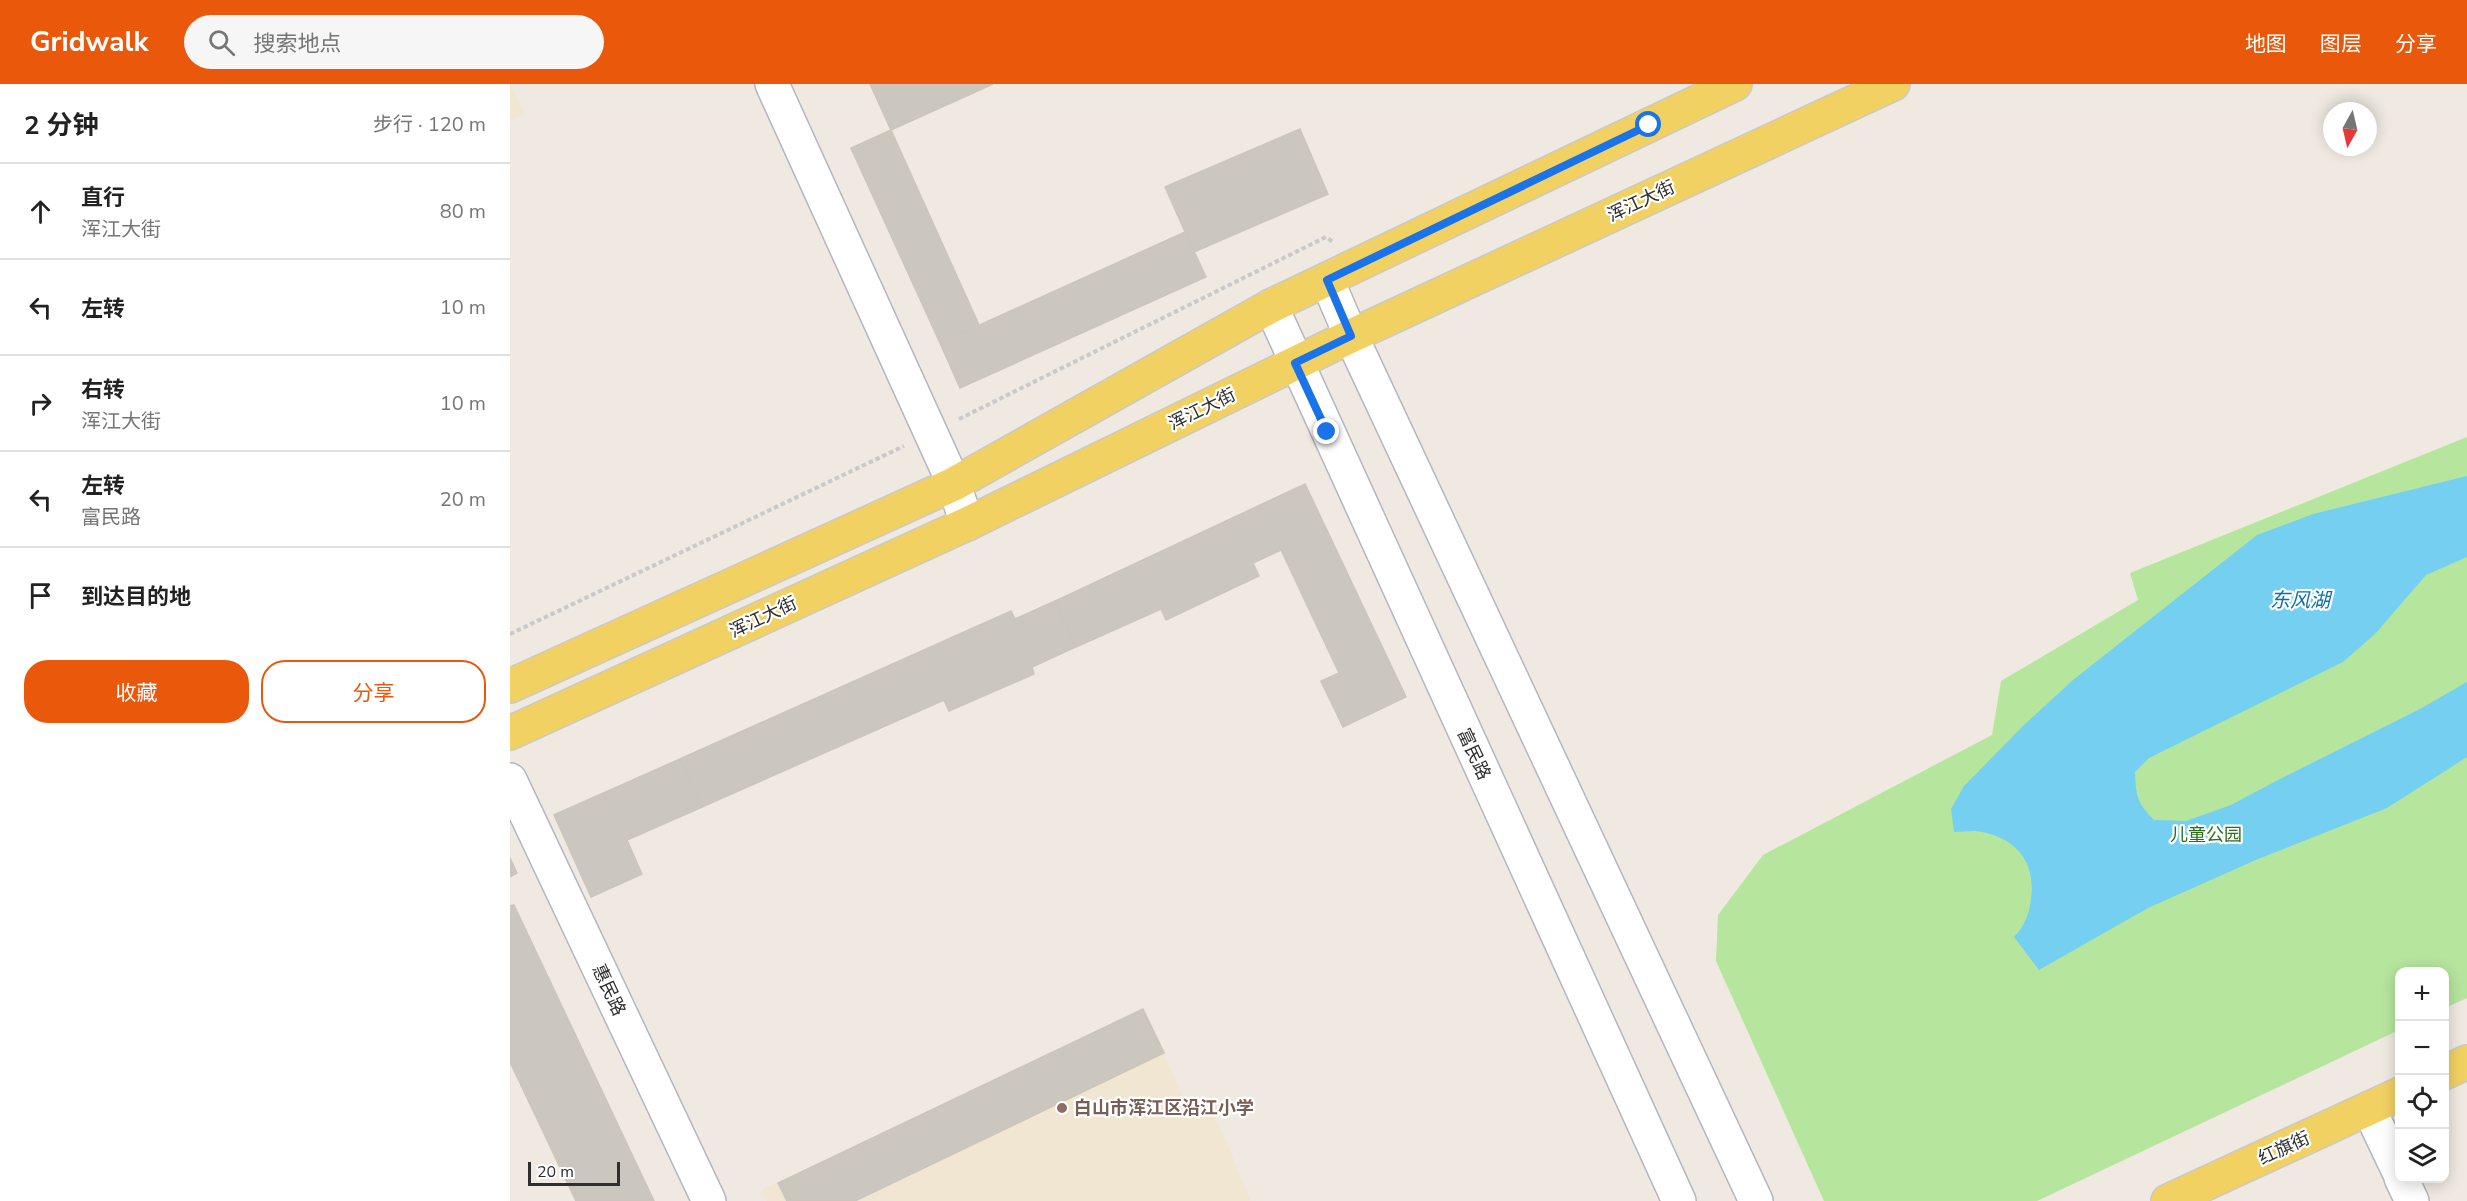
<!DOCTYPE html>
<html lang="zh">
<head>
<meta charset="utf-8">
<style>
	body { margin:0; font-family:"Nunito Sans","Noto Sans SC",sans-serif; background:#f6f6f6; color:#222 }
	.controls { position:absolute; right:18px; bottom:18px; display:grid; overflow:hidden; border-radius:12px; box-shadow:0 3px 15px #0003 }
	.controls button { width:54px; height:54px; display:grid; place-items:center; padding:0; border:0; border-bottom:2px solid #e0e0e0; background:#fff; color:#222; font:30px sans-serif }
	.compass { position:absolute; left:1813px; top:18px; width:54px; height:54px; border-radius:50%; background:#fff; box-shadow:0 3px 15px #0003; rotate:188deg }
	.scale { position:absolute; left:18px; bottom:15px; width:92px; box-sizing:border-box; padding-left:6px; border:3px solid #2e2e2e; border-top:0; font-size:16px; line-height:21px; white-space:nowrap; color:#2e2e2e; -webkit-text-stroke:4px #fff; paint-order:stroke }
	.stop { position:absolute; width:18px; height:18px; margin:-14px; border:4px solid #1a73e8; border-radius:50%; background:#fff }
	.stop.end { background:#1a73e8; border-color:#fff; box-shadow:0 2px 6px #0008 }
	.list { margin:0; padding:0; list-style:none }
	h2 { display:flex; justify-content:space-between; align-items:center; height:78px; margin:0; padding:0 24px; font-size:26px }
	h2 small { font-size:20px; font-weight:400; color:#767676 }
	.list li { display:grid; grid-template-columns:39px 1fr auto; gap:18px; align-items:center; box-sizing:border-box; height:96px; padding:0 24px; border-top:2px solid #e0e0e0 }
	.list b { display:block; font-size:22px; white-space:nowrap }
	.list p { margin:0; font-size:20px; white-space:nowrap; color:#767676 }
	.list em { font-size:20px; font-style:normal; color:#767676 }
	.actions { display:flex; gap:12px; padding:18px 24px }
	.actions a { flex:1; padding:14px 0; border:2px solid #ea580c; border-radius:24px; text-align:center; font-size:21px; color:#ea580c }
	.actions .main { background:#ea580c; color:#fff }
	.icon { flex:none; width:33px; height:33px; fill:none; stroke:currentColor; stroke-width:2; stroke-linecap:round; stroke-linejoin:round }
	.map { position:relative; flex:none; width:1957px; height:1117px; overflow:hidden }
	header { display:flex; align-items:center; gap:36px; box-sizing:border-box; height:84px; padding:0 30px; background:#ea580c; color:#fff }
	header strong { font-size:28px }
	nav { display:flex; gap:33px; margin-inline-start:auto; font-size:21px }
	.search { width:420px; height:54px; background:#f6f6f6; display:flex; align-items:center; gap:15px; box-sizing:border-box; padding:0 21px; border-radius:33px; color:#767676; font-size:22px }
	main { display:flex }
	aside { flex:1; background:#fff }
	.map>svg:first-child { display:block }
	.education { fill:#f0e6d1 }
	.green { fill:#b6e59e }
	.water { fill:#75cff0 }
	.building { fill:#cbc7bf; stroke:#cbc5ba; stroke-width:1.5 }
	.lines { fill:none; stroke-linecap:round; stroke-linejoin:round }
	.minor-casing { stroke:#b4b7c1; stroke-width:36 }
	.major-casing { stroke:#c9c9c9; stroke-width:36 }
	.path { stroke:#c9c9c9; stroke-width:4; stroke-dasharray:4.5 3; stroke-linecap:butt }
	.minor { stroke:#fff; stroke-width:33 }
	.major { stroke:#f2d163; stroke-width:33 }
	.route { stroke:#1a73e8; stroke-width:8 }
	.education-dot { fill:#8d6e63; stroke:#fff; stroke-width:2 }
	.labels { text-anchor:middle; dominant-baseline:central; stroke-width:4.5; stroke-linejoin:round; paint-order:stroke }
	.street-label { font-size:18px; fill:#2e2e2e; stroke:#fff }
	.park-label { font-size:18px; fill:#2c6e1b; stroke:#fff }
	.education-label { font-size:18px; font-weight:bold; fill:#785e54; stroke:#fff; text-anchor:start }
	.water-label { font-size:20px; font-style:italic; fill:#0d6fa3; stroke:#fff }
</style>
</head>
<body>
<header>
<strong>Gridwalk</strong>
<div class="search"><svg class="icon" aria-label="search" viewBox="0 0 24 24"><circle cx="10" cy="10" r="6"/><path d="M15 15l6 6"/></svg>搜索地点</div>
<nav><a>地图</a><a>图层</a><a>分享</a></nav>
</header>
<main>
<aside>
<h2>2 分钟<small>步行 · 120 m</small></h2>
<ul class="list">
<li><svg class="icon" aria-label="ahead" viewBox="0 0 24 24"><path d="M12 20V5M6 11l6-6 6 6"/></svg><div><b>直行</b><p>浑江大街</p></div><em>80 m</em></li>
<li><svg class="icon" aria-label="left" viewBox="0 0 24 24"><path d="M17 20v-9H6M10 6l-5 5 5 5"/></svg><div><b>左转</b></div><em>10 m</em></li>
<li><svg class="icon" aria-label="right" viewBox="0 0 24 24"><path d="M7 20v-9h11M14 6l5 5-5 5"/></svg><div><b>右转</b><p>浑江大街</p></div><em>10 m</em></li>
<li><svg class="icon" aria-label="left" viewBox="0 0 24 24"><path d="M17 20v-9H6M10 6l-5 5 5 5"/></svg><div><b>左转</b><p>富民路</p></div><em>20 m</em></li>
<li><svg class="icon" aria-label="arrive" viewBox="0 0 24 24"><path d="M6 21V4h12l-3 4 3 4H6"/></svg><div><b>到达目的地</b></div></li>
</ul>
<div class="actions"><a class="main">收藏</a><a>分享</a></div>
</aside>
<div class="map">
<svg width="1957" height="1117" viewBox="0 0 1957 1117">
	<rect width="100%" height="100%" fill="#efe9e1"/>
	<path class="education" d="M 0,0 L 15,30 L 0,37 Z
		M 633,925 L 680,1028 L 700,1020 L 741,1117 L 256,1117 L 251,1106 Z"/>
	<path class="green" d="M 1957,353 L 1957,914 L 1935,924 L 1934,888 L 1890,888 L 1889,946 L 1527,1117 L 1314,1117 L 1206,877 L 1208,831 L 1253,771 L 1482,651 L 1491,597 L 1628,516 L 1620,489 Z"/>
	<path class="water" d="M 1957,392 L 1957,473 L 1916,491 L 1866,549 L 1833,578 L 1639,674 L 1625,688 C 1626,712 1627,719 1644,736 L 1676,737 L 1721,721 L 1770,695 L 1910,625 L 1957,598 L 1957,673 L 1877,724 L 1748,775 L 1638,824 L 1529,886 L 1504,853 C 1515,842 1519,830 1521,815 C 1526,780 1508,755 1472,748 C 1464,746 1453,748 1444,748 L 1441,725 L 1454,702 L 1514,641 L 1563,596 L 1747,451 L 1803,430 Z"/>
	<path class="building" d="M 360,0 L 483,0 L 381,46 Z
		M 790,45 L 818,110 L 684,168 L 655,103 Z
		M 381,46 L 469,241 L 430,259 L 341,64 Z
		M 675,148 L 696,193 L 450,304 L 430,259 Z
		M 795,400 L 896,613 L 833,643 L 811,597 L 829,589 L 771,466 L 743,479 L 749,492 L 656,536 L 651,525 L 566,563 L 545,517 Z
		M 545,517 L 566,563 L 522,583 L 524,590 L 439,627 L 434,616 L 192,723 L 170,675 L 501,527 L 505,535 Z
		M 170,675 L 192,723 L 117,756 L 132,790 L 81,813 L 44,731 Z
		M 0,774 L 7,789 L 0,793 Z
		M 4,821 L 144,1117 L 66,1117 L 0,978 L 0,822 Z
		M 633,925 L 654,969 L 345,1117 L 277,1117 L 268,1099 Z"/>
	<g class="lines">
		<defs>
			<path id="minor" d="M 262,0 L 444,400 L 457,440
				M 817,196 L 841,252 L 1246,1117
				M 761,222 L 1169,1117
				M 0,696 L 199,1117
				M 1859,1025 L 1890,1090
				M 1891,1094 L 1902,1117"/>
			<path id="major" d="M 0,602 L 444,400 L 761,222 L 1225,0
				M 0,649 L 457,440 L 841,252 L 1383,0
				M 1934,989 L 1957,978
				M 1658,1117 L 1890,1010"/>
		</defs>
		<use href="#minor" class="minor-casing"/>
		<use href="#major" class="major-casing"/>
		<path class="path" d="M 449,335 L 816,153 L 823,158
			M 0,550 L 394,362"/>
		<use href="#minor" class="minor"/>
		<use href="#major" class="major"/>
	</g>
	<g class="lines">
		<path class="route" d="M 817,348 L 785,279 L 841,252 L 817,196 L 1139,41"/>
	</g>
	<circle class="education-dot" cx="552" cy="1024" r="6"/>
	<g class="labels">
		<g class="street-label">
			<text transform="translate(1131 117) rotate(-25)">浑江大街</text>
			<text transform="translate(692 325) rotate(-26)">浑江大街</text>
			<text transform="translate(253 533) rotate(-25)">浑江大街</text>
			<text transform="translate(964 670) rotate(65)">富民路</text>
			<text transform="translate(99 906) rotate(65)">惠民路</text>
			<text transform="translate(1774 1064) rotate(-25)">红旗街</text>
		</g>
		<g class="park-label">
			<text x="1696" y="751">儿童公园</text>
		</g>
		<g class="education-label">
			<text x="564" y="1024">白山市浑江区沿江小学</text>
		</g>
		<g class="water-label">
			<text x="1790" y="516">东风湖</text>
		</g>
	</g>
</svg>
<div class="controls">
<button>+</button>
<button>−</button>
<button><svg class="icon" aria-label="locate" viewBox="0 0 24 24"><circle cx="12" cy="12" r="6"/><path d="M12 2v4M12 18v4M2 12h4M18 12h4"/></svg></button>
<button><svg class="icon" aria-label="layers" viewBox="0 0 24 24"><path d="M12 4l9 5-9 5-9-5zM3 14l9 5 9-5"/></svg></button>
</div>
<svg class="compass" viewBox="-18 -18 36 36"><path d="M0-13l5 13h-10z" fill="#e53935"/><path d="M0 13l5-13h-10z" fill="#767676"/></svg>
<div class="scale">20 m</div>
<div class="stop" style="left:1139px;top:41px"></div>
<div class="stop end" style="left:817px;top:348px"></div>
</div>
</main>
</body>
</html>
